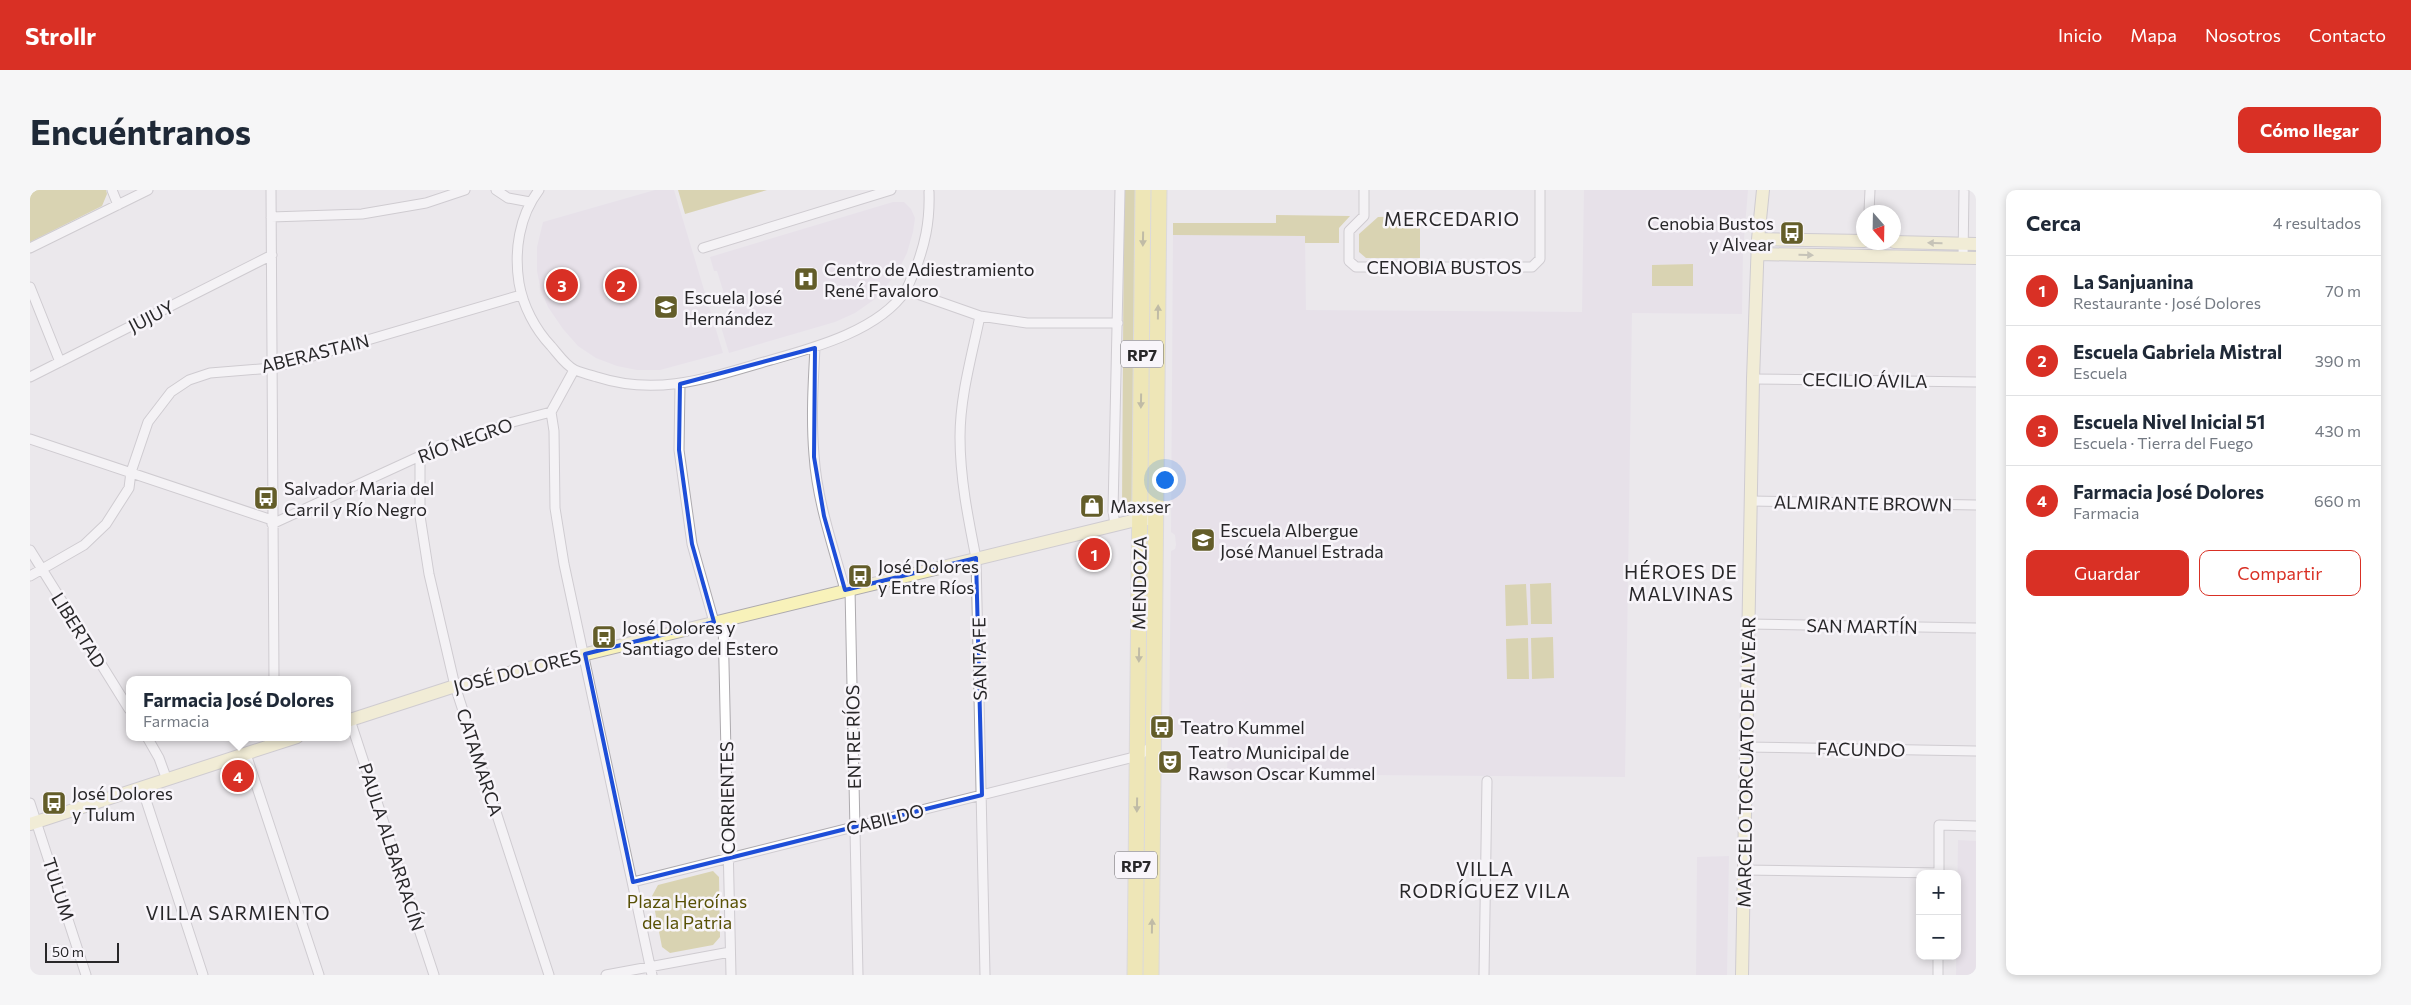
<!DOCTYPE html>
<html lang="es">
<head>
<meta charset="utf-8">
<style>
	body { margin:0; font-family:Commissioner,sans-serif; background:#f6f6f7; color:#1f2937 }
	.controls { position:absolute; right:15px; bottom:15px; display:grid; overflow:hidden; border-radius:10px; box-shadow:0 2px 8px #0003 }
	.controls button { width:45px; height:45px; display:grid; place-items:center; padding:0; border:0; border-bottom:1px solid #e0e1e3; background:#fff; color:#1f2937; font:25px sans-serif }
	.compass { position:absolute; left:1826px; top:15px; width:45px; height:45px; border-radius:50%; background:#fff; box-shadow:0 2px 8px #0003; rotate:160deg }
	.scale { position:absolute; left:15px; bottom:12px; width:74px; box-sizing:border-box; padding-left:5px; border:2px solid #282729; border-top:0; font-size:14px; line-height:18px; white-space:nowrap; color:#282729; -webkit-text-stroke:4px #f8f5fa; paint-order:stroke }
	.you { position:absolute; left:1134px; top:289px; width:18px; height:18px; margin:-12px; border:4px solid #fff; border-radius:50%; background:#1a73e8; box-shadow:0 0 0 8px #1a73e833 }
	.badge { display:grid; place-items:center; width:32px; height:32px; border-radius:50%; background:#d93025; color:#fff; font-size:16px; font-weight:700 }
	.pin { position:absolute; translate:-50% -50%; border:2px solid #fff; box-shadow:0 1px 5px #0006 }
	.popup { position:absolute; left:96px; top:486px; width:225px; height:65px; box-sizing:border-box; display:grid; place-content:center; border-radius:10px; background:#fff; filter:drop-shadow(0 1px 4px #0005); font-size:16px; white-space:nowrap; color:#747a83 }
	.popup b { font-size:19px; color:#1f2937 }
	.popup::after { content:''; position:absolute; left:50%; top:100%; margin-left:-10px; border:10px solid transparent; border-top-color:#fff }
	.list { margin:0; padding:0; list-style:none }
	h2 { display:flex; justify-content:space-between; align-items:center; height:65px; margin:0; padding:0 20px; font-size:21px }
	h2 small { font-size:16px; font-weight:400; color:#747a83 }
	.list li { display:grid; grid-template-columns:32px 1fr auto; gap:15px; align-items:center; box-sizing:border-box; height:70px; padding:0 20px; border-top:1px solid #e0e1e3 }
	.list b { display:block; font-size:19px; white-space:nowrap }
	.list p { margin:0; font-size:16px; white-space:nowrap; color:#747a83 }
	.list em { font-size:16px; font-style:normal; color:#747a83 }
	.actions { display:flex; gap:10px; padding:15px 20px }
	.actions a { flex:1; padding:11px 0; border:1px solid #d93025; border-radius:10px; text-align:center; font-size:18px; color:#d93025 }
	.actions .main { background:#d93025; color:#fff }
	.map { position:relative; flex:none; width:1946px; height:785px; overflow:hidden; border-radius:10px }
	header { display:flex; align-items:center; gap:30px; box-sizing:border-box; height:70px; padding:0 25px; background:#d93025; color:#fff }
	header strong { font-size:24px }
	nav { display:flex; gap:28px; margin-inline-start:auto; font-size:18px }
	.intro { display:flex; align-items:center; justify-content:space-between; box-sizing:border-box; height:120px; padding:0 30px }
	h1 { margin:0; font-size:35px }
	.button { padding:12px 22px; border-radius:10px; background:#d93025; color:#fff; font-size:18px; font-weight:700 }
	main { display:flex; gap:30px; padding:0 30px }
	aside { flex:1; background:#fff; border-radius:10px; box-shadow:0 2px 8px #0003 }
	.map>svg:first-child { display:block }
	.built { fill:#e2dae5 }
	.green { fill:#c4bb6a }
	.lines { fill:none; stroke-linecap:round; stroke-linejoin:round }
	.street-casing { stroke:#adaaae; stroke-width:11 }
	.secondary-casing { stroke:#adaaae; stroke-width:14 }
	.primary-casing { stroke:#c7c7c7; stroke-width:17 }
	.street { stroke:#fff; stroke-width:9 }
	.secondary { stroke:#f8f2ba; stroke-width:12 }
	.primary { stroke:#f1e576; stroke-width:15 }
	.oneway { fill:#8c8650 }
	.oneway2 { fill:#9a9779 }
	.marked { fill:none; stroke:#1d4ed8; stroke-width:4; stroke-linejoin:round }
	.labels { text-anchor:middle; dominant-baseline:central; stroke-width:5; stroke-linejoin:round; paint-order:stroke }
	.shield { fill:#f8f5fa; stroke:#666568; stroke-width:1 }
	.shield-label { font-size:16px; font-weight:bold; fill:#282729 }
	.poi-label { font-size:18px; fill:#282729; stroke:#f8f5fa; text-anchor:start }
	.street-label { font-size:18px; fill:#282729; stroke:#f8f5fa }
	.park-label { font-size:18px; fill:#595106; stroke:#f8f5fa }
	.neighbourhood-label { font-size:19px; letter-spacing:1px; fill:#282729; stroke:#f8f5fa }
</style>
</head>
<body>
<header>
<strong>Strollr</strong>
<nav><a>Inicio</a><a>Mapa</a><a>Nosotros</a><a>Contacto</a></nav>
</header>
<div class="intro"><h1>Encuéntranos</h1><a class="button">Cómo llegar</a></div>
<main>
<div class="map">
<svg width="1946" height="785" viewBox="0 0 1946 785">
	<rect width="100%" height="100%" fill="#ebe8ec"/>
	<path class="built" d="M 625,0 L 644,0 L 693,163 L 630,180 L 607,180 L 587,176 L 566,168 L 548,156 L 533,139 L 518,117 L 511,101 L 507,81 L 507,57 L 513,32 Z
		M 1554,0 L 1718,0 L 1713,61 L 1712,124 L 1602,123 L 1595,587 L 1197,584 L 1198,541 L 1139,540 L 1141,361 L 1145,359 L 1146,355 L 1145,345 L 1141,342 L 1143,45 L 1275,46 L 1276,120 L 1552,122 Z
		M 863,12 L 874,12 L 881,19 L 885,28 L 883,42 L 877,63 L 867,83 L 845,109 L 825,123 L 805,132 L 699,163 L 688,127 L 700,123 L 687,81 L 684,81 L 680,67 Z
		M 1928,650 L 1946,651 L 1946,785 L 1926,785 Z
		M 1699,666 L 1697,785 L 1666,785 L 1667,667 Z"/>
	<path class="green" d="M 0,0 L 76,0 L 77,4 L 72,16 L 0,52 Z
		M 648,0 L 737,0 L 655,24 Z
		M 1094,0 L 1106,0 L 1103,322 L 1094,323 L 1092,320 Z
		M 1246,25 L 1320,26 L 1309,38 L 1309,53 L 1275,53 L 1275,46 L 1143,45 L 1143,33 L 1246,33 Z
		M 1390,26 L 1390,68 L 1336,68 L 1329,62 L 1329,44 L 1348,27 Z
		M 1663,74 L 1663,96 L 1622,96 L 1622,75 Z
		M 1521,393 L 1522,434 L 1501,434 L 1500,394 Z
		M 1496,394 L 1498,435 L 1476,436 L 1475,395 Z
		M 1523,447 L 1524,488 L 1502,489 L 1501,448 Z
		M 1498,448 L 1499,489 L 1477,489 L 1476,449 Z
		M 683,681 L 689,687 L 690,747 L 683,755 L 640,763 L 632,757 L 622,706 L 628,695 Z"/>
	<g class="lines">
		<defs>
			<path id="street" d="M 82,0 L 88,15
				M 241,0 L 244,490
				M 466,0 L 478,8 L 500,12
				M 509,0 C 489,26 484,61 489,93 C 493,116 505,139 521,156 C 528,164 536,176 545,180 C 552,183 560,185 567,187 C 629,207 681,187 741,170 C 784,158 850,140 876,100 C 879,95 881,88 884,83 C 895,55 900,32 899,2
				M 1334,0 L 1334,26 L 1319,41 L 1319,71 L 1326,77 L 1502,77 L 1510,69 L 1510,0
				M 1839,22 L 1840,0
				M 241,27 L 332,24 L 396,13 L 435,0
				M 0,58 L 118,0
				M 673,58 L 861,0
				M 1933,68 L 1934,0
				M 0,97 L 30,172
				M 876,100 L 950,126 L 997,133 L 1088,133
				M 950,126 C 942,165 930,206 930,247 C 930,288 938,328 946,368 L 955,785
				M 785,158 C 783,194 781,229 784,265 C 787,311 803,356 815,400
				M 544,180 L 521,222 L 524,241 L 525,318 L 534,374 L 622,785
				M 0,187 L 242,65
				M 1723,189 L 1946,192
				M 650,194 L 649,260 L 662,354 L 684,432
				M 0,249 L 242,330
				M 390,266 L 390,326 L 399,384 L 425,496 L 519,785
				M 1721,311 L 1946,315
				M 242,334 L 390,266 L 483,232 L 521,222
				M 1085,335 L 1083,321 L 1090,0
				M 0,360 L 99,519
				M 0,386 L 54,355 L 76,334 L 99,298 L 101,282 L 118,232 L 141,202 L 159,190 L 180,183 L 242,178 L 491,105
				M 820,399 L 828,785
				M 693,430 L 701,785
				M 1719,434 L 1946,438
				M 320,530 L 404,785
				M 117,547 L 129,568 L 137,590
				M 1716,557 L 1946,561
				M 216,564 L 289,785
				M 112,598 L 173,785
				M 0,613 L 56,785
				M 1714,680 L 1909,683
				M 1909,684 L 1909,635 L 1946,636
				M 603,692 L 1108,566 L 1124,555
				M 576,785 L 700,762
				M 1454,785 L 1457,591
				M 1908,785 L 1908,766"/>
			<path id="secondary" d="M 1728,49 L 1834,51
				M 1864,52 L 1946,54
				M 1728,64 L 1946,68
				M 317,531 L 425,496 L 1110,329 L 1119,329
				M 0,634 L 267,547
				M 1712,785 L 1723,189 L 1728,49 L 1733,0"/>
			<path id="primary" d="M 1105,785 L 1113,0
				M 1121,785 L 1129,0"/>
		</defs>
		<use href="#street" class="street-casing"/>
		<use href="#secondary" class="secondary-casing"/>
		<use href="#primary" class="primary-casing"/>
		<use href="#street" class="street"/>
		<use href="#secondary" class="secondary"/>
		<use href="#primary" class="primary"/>
	</g>
	<defs><path id="oneway-solid" d="M-6-.8H1V-3.2L6.5 0L1 3.2V.8H-6Z" transform="scale(1.25)"/></defs>
	<g class="oneway">
		<use href="#oneway-solid" transform="translate(1113 49) rotate(91)"/>
		<use href="#oneway-solid" transform="translate(1128 122) rotate(-89)"/>
		<use href="#oneway-solid" transform="translate(1111 211) rotate(91)"/>
		<use href="#oneway-solid" transform="translate(1109 465) rotate(91)"/>
		<use href="#oneway-solid" transform="translate(1107 615) rotate(91)"/>
		<use href="#oneway-solid" transform="translate(1122 736) rotate(-89)"/>
	</g>
	<g class="oneway2">
		<use href="#oneway-solid" transform="translate(1905 53) rotate(-179)"/>
		<use href="#oneway-solid" transform="translate(1776 65) rotate(1)"/>
	</g>
	<path d="M0 0H1946V785H0ZM 785,158 L 784,267 L 794,326 L 815,400 L 946,368 L 952,605 L 603,692 L 555,464 L 684,432 L 662,354 L 649,260 L 650,194 Z" fill="#ebe8ec" fill-opacity=".55" fill-rule="evenodd"/>
	<path class="marked" d="M 785,158 L 784,267 L 794,326 L 815,400 L 946,368 L 952,605 L 603,692 L 555,464 L 684,432 L 662,354 L 649,260 L 650,194 Z"/>
	<defs>
		<symbol id="bus-square" viewBox="-11 -11 22 22"><rect x="-9" y="-9" width="18" height="18" rx="4" fill="#635d29" stroke="#f8f5fa"/><path d="M-5-6H5V4H4V6H2V4H-2V6H-4V4H-5ZM-3.5-4V0h7V-4ZM-3.5 1.2v1.5H-2V1.2ZM2 1.2v1.5H3.5V1.2Z" fill="#fff"/></symbol>
		<symbol id="hospital-square" viewBox="-11 -11 22 22"><rect x="-9" y="-9" width="18" height="18" rx="4" fill="#635d29" stroke="#f8f5fa"/><path d="M-5-5h3v3.5h4V-5h3V5h-3V1.5h-4V5h-3Z" fill="#fff"/></symbol>
		<symbol id="school-square" viewBox="-11 -11 22 22"><rect x="-9" y="-9" width="18" height="18" rx="4" fill="#635d29" stroke="#f8f5fa"/><path d="M0-5L7-2L0 1L-7-2ZM-4 1L0 2.5L4 1V4Q0 6-4 4Z" fill="#fff"/></symbol>
		<symbol id="shop-square" viewBox="-11 -11 22 22"><rect x="-9" y="-9" width="18" height="18" rx="4" fill="#635d29" stroke="#f8f5fa"/><path d="M-5-2.5h2.3a2.7 3.5 0 0 1 5.4 0H5L5.5 6h-11ZM-1.5-2.5h3a1.5 2.3 0 0 0-3 0Z" fill="#fff"/></symbol>
		<symbol id="theatre-square" viewBox="-11 -11 22 22"><rect x="-9" y="-9" width="18" height="18" rx="4" fill="#635d29" stroke="#f8f5fa"/><path d="M-5-5.5Q0-4 5-5.5V0Q5 5 0 6Q-5 5-5 0ZM-3.3-2.5H-1v1.5H-3.3ZM1-2.5H3.3v1.5H1ZM-2.8 1Q0 5.5 2.8 1Z" fill="#fff"/></symbol>
	</defs>
	<g fill-rule="evenodd">
		<use href="#bus-square" x="1748" y="29" width="28" height="28"/>
		<use href="#hospital-square" x="762" y="75" width="28" height="28"/>
		<use href="#school-square" x="622" y="103" width="28" height="28"/>
		<use href="#bus-square" x="222" y="294" width="28" height="28"/>
		<use href="#shop-square" x="1048" y="302" width="28" height="28"/>
		<use href="#school-square" x="1159" y="336" width="28" height="28"/>
		<use href="#bus-square" x="816" y="372" width="28" height="28"/>
		<use href="#bus-square" x="560" y="433" width="28" height="28"/>
		<use href="#bus-square" x="1118" y="523" width="28" height="28"/>
		<use href="#theatre-square" x="1126" y="558" width="28" height="28"/>
		<use href="#bus-square" x="10" y="599" width="28" height="28"/>
	</g>
	<g class="labels">
		<g class="shield">
			<rect x="1091" y="150.5" width="42" height="27" rx="4"/>
			<rect x="1085" y="661.5" width="42" height="27" rx="4"/>
		</g>
		<g class="shield-label">
			<text x="1112" y="164">RP7</text>
			<text x="1106" y="675">RP7</text>
		</g>
		<g class="poi-label">
			<text x="1744" y="33" text-anchor="end">Cenobia Bustos<tspan x="1744" dy="21">y Alvear</tspan></text>
			<text x="794" y="79">Centro de Adiestramiento<tspan x="794" dy="21">René Favaloro</tspan></text>
			<text x="654" y="107">Escuela José<tspan x="654" dy="21">Hernández</tspan></text>
			<text x="254" y="298">Salvador Maria del<tspan x="254" dy="21">Carril y Río Negro</tspan></text>
			<text x="1080" y="316">Maxser</text>
			<text x="1190" y="340">Escuela Albergue<tspan x="1190" dy="21">José Manuel Estrada</tspan></text>
			<text x="848" y="376">José Dolores<tspan x="848" dy="21">y Entre Ríos</tspan></text>
			<text x="592" y="437">José Dolores y<tspan x="592" dy="21">Santiago del Estero</tspan></text>
			<text x="1150" y="537">Teatro Kummel</text>
			<text x="1158" y="562">Teatro Municipal de<tspan x="1158" dy="21">Rawson Oscar Kummel</tspan></text>
			<text x="42" y="603">José Dolores<tspan x="42" dy="21">y Tulum</tspan></text>
		</g>
		<g class="street-label">
			<text x="1414" y="77">CENOBIA BUSTOS</text>
			<text transform="translate(121 126) rotate(-27)">JUJUY</text>
			<text transform="translate(285 163) rotate(-14)">ABERASTAIN</text>
			<text transform="translate(1835 190) rotate(1)">CECILIO ÁVILA</text>
			<text transform="translate(435 250) rotate(-20)">RÍO NEGRO</text>
			<text transform="translate(1833 313) rotate(1)">ALMIRANTE BROWN</text>
			<text transform="translate(1109 393) rotate(-89)">MENDOZA</text>
			<text transform="translate(1832 436) rotate(1)">SAN MARTÍN</text>
			<text transform="translate(49 440) rotate(58)">LIBERTAD</text>
			<text transform="translate(949 469) rotate(-91)">SANTA FE</text>
			<text transform="translate(487 481) rotate(-14)">JOSÉ DOLORES</text>
			<text transform="translate(823 547) rotate(-91)">ENTRE RÍOS</text>
			<text transform="translate(1831 559) rotate(1)">FACUNDO</text>
			<text transform="translate(450 572) rotate(72)">CATAMARCA</text>
			<text transform="translate(1716 572) rotate(-89)">MARCELO TORCUATO DE ALVEAR</text>
			<text transform="translate(697 608) rotate(-91)">CORRIENTES</text>
			<text transform="translate(855 629) rotate(-14)">CABILDO</text>
			<text transform="translate(362 657) rotate(72)">PAULA ALBARRACÍN</text>
			<text transform="translate(29 699) rotate(72)">TULUM</text>
		</g>
		<g class="park-label">
			<text x="657" y="711">Plaza Heroínas<tspan x="657" dy="21">de la Patria</tspan></text>
		</g>
		<g class="neighbourhood-label">
			<text x="1422" y="28">MERCEDARIO</text>
			<text x="1651" y="381">HÉROES DE<tspan x="1651" dy="22">MALVINAS</tspan></text>
			<text x="1455" y="678">VILLA<tspan x="1455" dy="22">RODRÍGUEZ VILA</tspan></text>
			<text x="208" y="722">VILLA SARMIENTO</text>
		</g>
	</g>
</svg>
<div class="controls">
<button>+</button>
<button>−</button>
</div>
<svg class="compass" viewBox="-18 -18 36 36"><path d="M0-13l5 13h-10z" fill="#e53935"/><path d="M0 13l5-13h-10z" fill="#747a83"/></svg>
<div class="scale">50 m</div>
<div class="you"></div>
<div class="pin badge" style="left:1064px;top:364px">1</div>
<div class="pin badge" style="left:591px;top:95px">2</div>
<div class="pin badge" style="left:532px;top:95px">3</div>
<div class="pin badge" style="left:208px;top:586px">4</div>
<div class="popup"><b>Farmacia José Dolores</b>Farmacia</div>
</div>
<aside>
<h2>Cerca<small>4 resultados</small></h2>
<ul class="list">
<li><span class="badge">1</span><div><b>La Sanjuanina</b><p>Restaurante · José Dolores</p></div><em>70 m</em></li>
<li><span class="badge">2</span><div><b>Escuela Gabriela Mistral</b><p>Escuela</p></div><em>390 m</em></li>
<li><span class="badge">3</span><div><b>Escuela Nivel Inicial 51</b><p>Escuela · Tierra del Fuego</p></div><em>430 m</em></li>
<li><span class="badge">4</span><div><b>Farmacia José Dolores</b><p>Farmacia</p></div><em>660 m</em></li>
</ul>
<div class="actions"><a class="main">Guardar</a><a>Compartir</a></div>
</aside>
</main>
</body>
</html>
